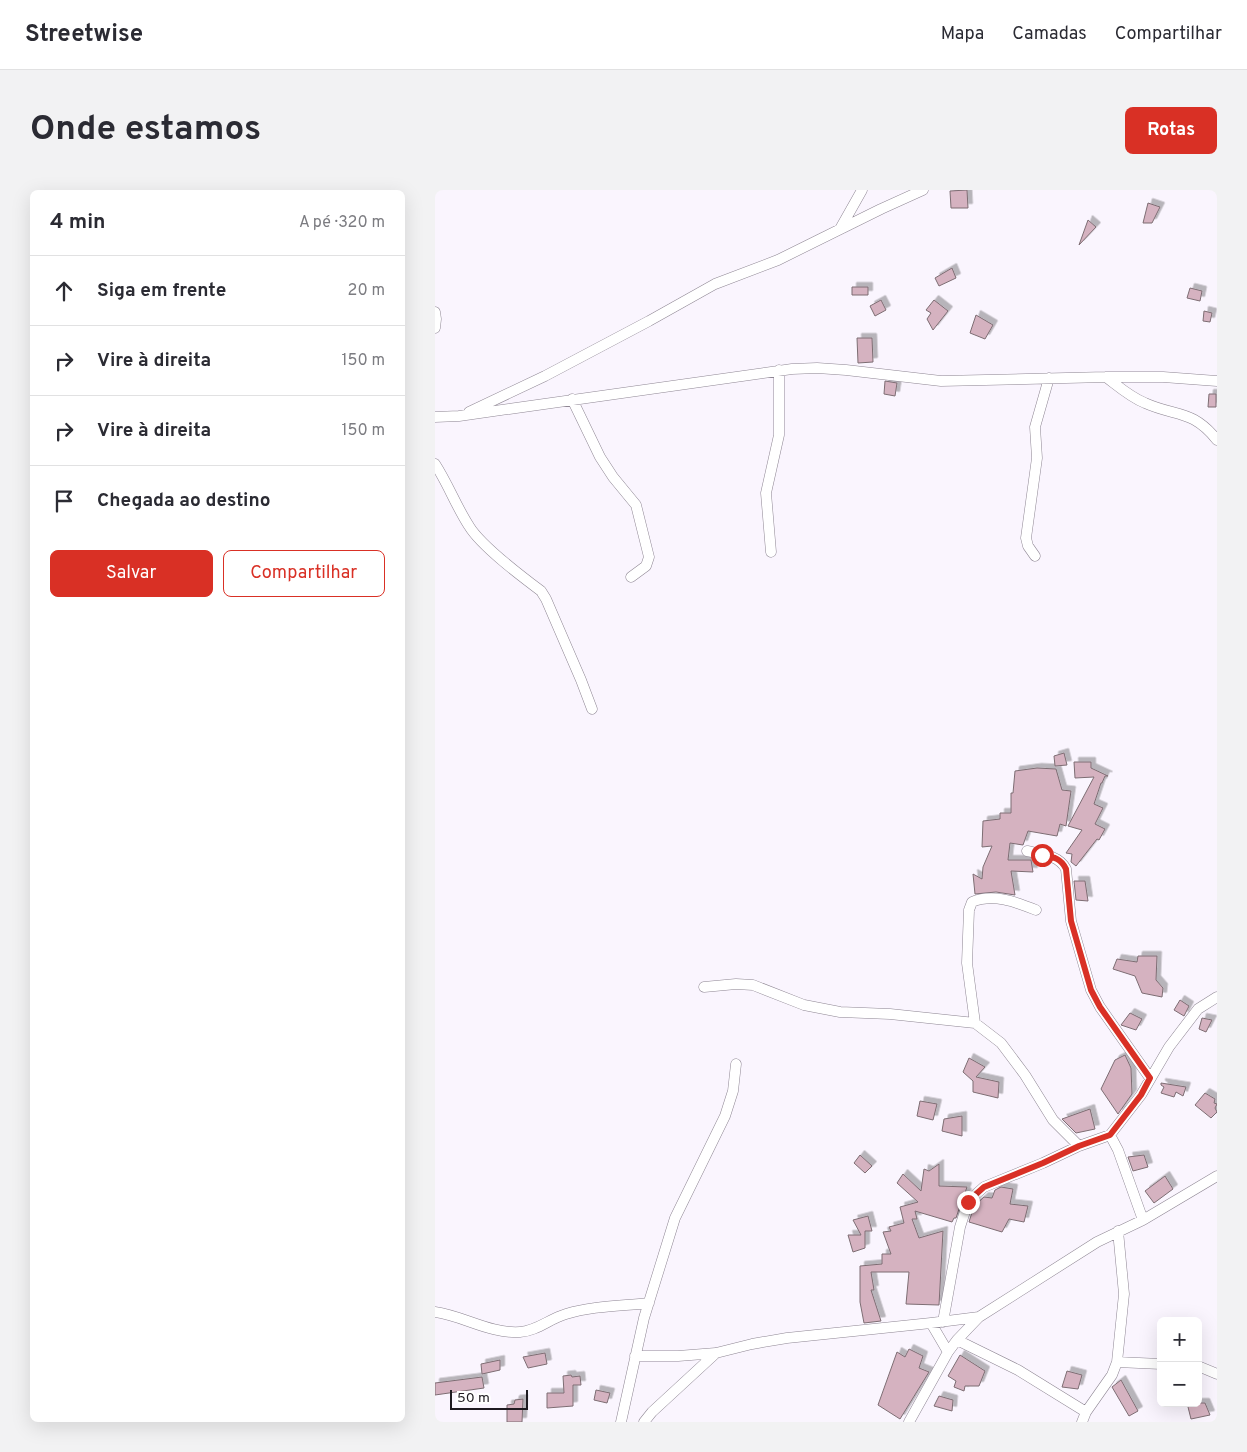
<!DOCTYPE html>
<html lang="pt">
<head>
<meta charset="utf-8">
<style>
	body { margin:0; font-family:Overpass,sans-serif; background:#f2f2f3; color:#2b2b33 }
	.controls { position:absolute; right:15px; bottom:15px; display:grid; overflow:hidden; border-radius:8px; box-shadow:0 5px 20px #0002 }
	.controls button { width:45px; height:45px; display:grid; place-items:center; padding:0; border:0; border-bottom:1px solid #e1e1e2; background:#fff; color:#2b2b33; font:25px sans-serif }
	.scale { position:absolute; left:15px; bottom:12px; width:78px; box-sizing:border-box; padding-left:5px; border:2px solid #1e1a20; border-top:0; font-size:14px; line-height:18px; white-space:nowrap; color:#1e1a20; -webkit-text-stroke:4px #fff; paint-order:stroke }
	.stop { position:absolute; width:15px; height:15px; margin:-11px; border:4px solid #d93025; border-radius:50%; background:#fff }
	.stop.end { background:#d93025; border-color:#fff; box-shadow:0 1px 5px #0008 }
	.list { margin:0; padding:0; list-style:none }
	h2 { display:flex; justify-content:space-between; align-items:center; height:65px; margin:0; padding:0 20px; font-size:21px }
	h2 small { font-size:16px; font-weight:400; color:#7c7c81 }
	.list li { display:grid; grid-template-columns:32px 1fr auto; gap:15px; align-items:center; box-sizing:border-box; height:70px; padding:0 20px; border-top:1px solid #e1e1e2 }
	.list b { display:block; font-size:19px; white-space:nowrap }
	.list em { font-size:16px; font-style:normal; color:#7c7c81 }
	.actions { display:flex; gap:10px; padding:15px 20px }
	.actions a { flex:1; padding:11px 0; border:1px solid #d93025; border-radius:8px; text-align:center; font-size:18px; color:#d93025 }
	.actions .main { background:#d93025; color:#fff }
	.icon { flex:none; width:28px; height:28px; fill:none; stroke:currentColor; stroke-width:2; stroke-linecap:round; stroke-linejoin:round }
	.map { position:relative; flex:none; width:782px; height:1232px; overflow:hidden; border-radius:8px }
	header { display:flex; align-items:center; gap:30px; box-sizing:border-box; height:70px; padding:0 25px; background:#fff; border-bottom:1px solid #e1e1e2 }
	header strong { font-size:24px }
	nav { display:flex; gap:28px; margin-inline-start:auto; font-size:18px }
	.intro { display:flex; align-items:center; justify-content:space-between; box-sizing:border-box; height:120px; padding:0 30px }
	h1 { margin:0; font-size:35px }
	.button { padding:12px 22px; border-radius:8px; background:#d93025; color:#fff; font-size:18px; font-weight:700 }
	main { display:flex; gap:30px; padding:0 30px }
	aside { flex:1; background:#fff; border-radius:8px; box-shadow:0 5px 20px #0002 }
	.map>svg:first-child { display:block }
	.building { fill:#d5b2c0; stroke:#7d6d73; filter:url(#shadow) }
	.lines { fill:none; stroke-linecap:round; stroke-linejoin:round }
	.street-casing { stroke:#8e8693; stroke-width:11 }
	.street { stroke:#fff; stroke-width:10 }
	.route { stroke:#d93025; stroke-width:6 }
</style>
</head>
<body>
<header>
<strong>Streetwise</strong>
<nav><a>Mapa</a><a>Camadas</a><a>Compartilhar</a></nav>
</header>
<div class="intro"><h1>Onde estamos</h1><a class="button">Rotas</a></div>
<main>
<aside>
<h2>4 min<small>A pé · 320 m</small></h2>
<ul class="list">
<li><svg class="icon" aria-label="ahead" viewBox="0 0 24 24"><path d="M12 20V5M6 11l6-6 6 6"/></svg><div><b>Siga em frente</b></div><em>20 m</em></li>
<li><svg class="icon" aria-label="right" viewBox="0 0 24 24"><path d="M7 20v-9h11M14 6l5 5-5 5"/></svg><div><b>Vire à direita</b></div><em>150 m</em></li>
<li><svg class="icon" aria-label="right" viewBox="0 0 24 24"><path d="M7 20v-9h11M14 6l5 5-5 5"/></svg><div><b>Vire à direita</b></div><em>150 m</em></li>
<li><svg class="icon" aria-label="arrive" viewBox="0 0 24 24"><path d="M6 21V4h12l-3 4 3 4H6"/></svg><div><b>Chegada ao destino</b></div></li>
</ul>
<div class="actions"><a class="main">Salvar</a><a>Compartilhar</a></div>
</aside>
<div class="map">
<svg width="782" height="1232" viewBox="0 0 782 1232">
	<defs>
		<filter id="shadow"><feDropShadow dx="4.5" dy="-4.5" stdDeviation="0" flood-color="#0004"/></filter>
	</defs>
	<rect width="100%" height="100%" fill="#faf5fe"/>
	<path class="building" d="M 532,0 L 533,18 L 516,18 L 515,1 Z
		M 713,13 L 725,17 L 717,33 L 708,33 Z
		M 653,30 L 661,37 L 644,55 Z
		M 517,78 L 521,88 L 504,96 L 500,88 Z
		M 417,97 L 433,97 L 433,105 L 417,105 Z
		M 755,98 L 767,101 L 765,111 L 752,108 Z
		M 446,110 L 451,120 L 440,126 L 435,116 Z
		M 499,110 L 513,121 L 498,140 L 492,129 L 496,123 L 491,120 Z
		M 769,121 L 777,123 L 775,132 L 768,131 Z
		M 541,125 L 558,135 L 550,149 L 535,143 Z
		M 422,148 L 437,148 L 438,172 L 423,173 Z
		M 450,191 L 462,193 L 460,206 L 449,204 Z
		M 774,204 L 781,204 L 781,217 L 773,217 Z
		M 629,563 L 632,575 L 620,576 L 619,566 Z
		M 639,572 L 656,572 L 656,578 L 673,586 L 670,586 L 667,593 L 666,593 L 659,614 L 668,618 L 660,634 L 670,639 L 664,650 L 662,649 L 641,676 L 636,672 L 637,664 L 631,663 L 647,640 L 633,636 L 659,587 L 640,588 Z
		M 602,578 L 621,579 L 627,600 L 636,601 L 631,636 L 625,634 L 622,646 L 593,641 L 588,655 L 575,653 L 573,670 L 596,670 L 598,682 L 576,681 L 580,705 L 561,702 L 540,704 L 538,684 L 547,689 L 548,677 L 557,656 L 547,657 L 548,631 L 565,629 L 565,623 L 576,623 L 576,603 L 578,603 L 580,581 Z
		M 639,691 L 650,691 L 653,711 L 641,710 Z
		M 703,766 L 722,766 L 721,790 L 728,798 L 727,807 L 707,803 L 700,786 L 678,779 L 682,769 L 702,772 Z
		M 745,810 L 754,816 L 749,826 L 739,820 Z
		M 695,823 L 707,829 L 701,840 L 686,835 Z
		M 767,828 L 777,830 L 771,842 L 764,839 Z
		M 690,865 L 696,878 L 697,904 L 683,924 L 666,899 L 680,870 Z
		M 534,868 L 550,877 L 541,887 L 564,892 L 563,908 L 538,902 L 538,891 L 528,882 Z
		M 726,893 L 751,897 L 748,906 L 741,902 L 739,907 L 726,903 L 729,897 L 726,895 Z
		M 770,903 L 780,909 L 779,913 L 782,914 L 780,918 L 782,922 L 776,928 L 760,915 Z
		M 485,911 L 502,914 L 498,930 L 482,926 Z
		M 655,919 L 660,939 L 641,943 L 627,929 Z
		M 527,926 L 527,946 L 507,941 L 509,929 Z
		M 425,965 L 437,976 L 430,983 L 419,973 Z
		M 709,965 L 713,977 L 698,981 L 693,967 Z
		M 504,974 L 504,996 L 532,997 L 530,1003 L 532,1003 L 527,1010 L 521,1028 L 519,1028 L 517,1032 L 480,1021 L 482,1029 L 477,1029 L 484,1048 L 508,1041 L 504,1115 L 471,1114 L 474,1082 L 436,1082 L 439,1100 L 436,1100 L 446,1131 L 429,1133 L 425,1112 L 425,1076 L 447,1074 L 447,1064 L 456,1064 L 448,1042 L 456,1041 L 454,1037 L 469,1033 L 465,1017 L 483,1012 L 462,993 L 468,984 L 486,1001 L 489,979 L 494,981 Z
		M 730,986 L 738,999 L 719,1013 L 710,1001 Z
		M 566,997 L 578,999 L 575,1014 L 593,1016 L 589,1032 L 574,1029 L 567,1042 L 534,1032 L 539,1016 L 549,1007 L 557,1008 L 560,1000 Z
		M 433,1026 L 437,1041 L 430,1041 L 430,1058 L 418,1062 L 413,1045 L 426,1045 L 418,1030 Z
		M 474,1159 L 488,1166 L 484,1178 L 494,1182 L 465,1229 L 443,1215 L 462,1162 L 470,1167 Z
		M 110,1163 L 112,1174 L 93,1178 L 88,1167 Z
		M 525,1165 L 550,1181 L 544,1196 L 530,1196 L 529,1201 L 519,1197 L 521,1191 L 513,1186 Z
		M 65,1170 L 65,1180 L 47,1184 L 46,1174 Z
		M 632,1181 L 647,1185 L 643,1199 L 627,1197 Z
		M 136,1185 L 137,1187 L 145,1186 L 146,1195 L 138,1195 L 138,1216 L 112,1218 L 112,1203 L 129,1203 L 128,1186 Z
		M 47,1187 L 49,1198 L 0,1205 L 0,1193 Z
		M 686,1190 L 703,1221 L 694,1226 L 677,1197 Z
		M 161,1200 L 175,1203 L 172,1213 L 159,1210 Z
		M 504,1206 L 518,1210 L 517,1221 L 499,1216 Z
		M 88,1209 L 87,1232 L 72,1232 L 72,1215 L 79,1214 L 80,1210 Z
		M 752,1213 L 770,1213 L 775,1225 L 756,1229 Z"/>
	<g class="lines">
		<defs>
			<path id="street" d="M 405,39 L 427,0
				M 0,122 L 1,129 L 0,138
				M 671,187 C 683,196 695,207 710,213 C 741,227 757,219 782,250
				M 137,209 L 165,267 L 178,287 L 201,315 L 214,367 L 211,376 L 196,387
				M 34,222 L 110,186 L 214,131 L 280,94 L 343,70 L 446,19 L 488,0
				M 0,227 L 24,226 L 357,179 L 382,178 L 411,180 L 506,191 L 671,187 L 728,187 L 782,191
				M 0,274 C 13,294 21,316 34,336 C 46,356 86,386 106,401 L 111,409 L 146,490 L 157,519
				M 336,362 L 331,303 L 344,245 L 344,180
				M 600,366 L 593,356 L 591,348 L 602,268 L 600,237 L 614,188
				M 592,661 C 606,664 624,665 631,679 L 636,731 L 656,800 L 665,817 L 715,888
				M 269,797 L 301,794 L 318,795 L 369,815 L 405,822 L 455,824 L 540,833 L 566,853 L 590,885 L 618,930 L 644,956
				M 540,833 L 532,773 L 534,720 L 537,712 C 558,703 581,712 601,720
				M 708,1030 L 683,960 L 675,945 L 706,905 L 734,857 L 763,819 L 782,807
				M 0,1122 C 29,1126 55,1144 85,1142 C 102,1141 114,1129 131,1124 C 157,1116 186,1116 214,1113
				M 508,1132 L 525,1037 L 533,1012 L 540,1005 L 549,997 L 608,973 L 644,956 L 675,945
				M 496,1133 L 513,1162
				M 522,1150 L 583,1180 L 651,1222
				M 200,1166 L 243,1166 L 281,1163 L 317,1154 L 352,1148 L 496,1133 L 544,1127
				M 682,1172 L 726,1174
				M 763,1176 L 782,1184
				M 186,1232 L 209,1128 L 240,1028 L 290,926 L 298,901 L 301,874
				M 209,1232 L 217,1222 L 281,1163
				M 474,1232 L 513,1162 L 522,1150 L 544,1127 L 662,1052 L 708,1030 L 782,986
				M 647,1232 L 651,1222 L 677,1185 L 682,1172 L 689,1104 L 683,1041"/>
		</defs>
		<use href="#street" class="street-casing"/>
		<use href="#street" class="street"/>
	</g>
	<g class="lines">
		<path class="route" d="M 533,1012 L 540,1005 L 549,997 L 608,973 L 644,956 L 675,945 L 706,905 L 715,888 L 665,817 L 656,800 L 636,731 L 631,679 C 626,668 618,667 607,665"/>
	</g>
</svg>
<div class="controls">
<button>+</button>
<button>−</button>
</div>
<div class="scale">50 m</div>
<div class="stop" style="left:607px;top:665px"></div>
<div class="stop end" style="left:533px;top:1012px"></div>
</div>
</main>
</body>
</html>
